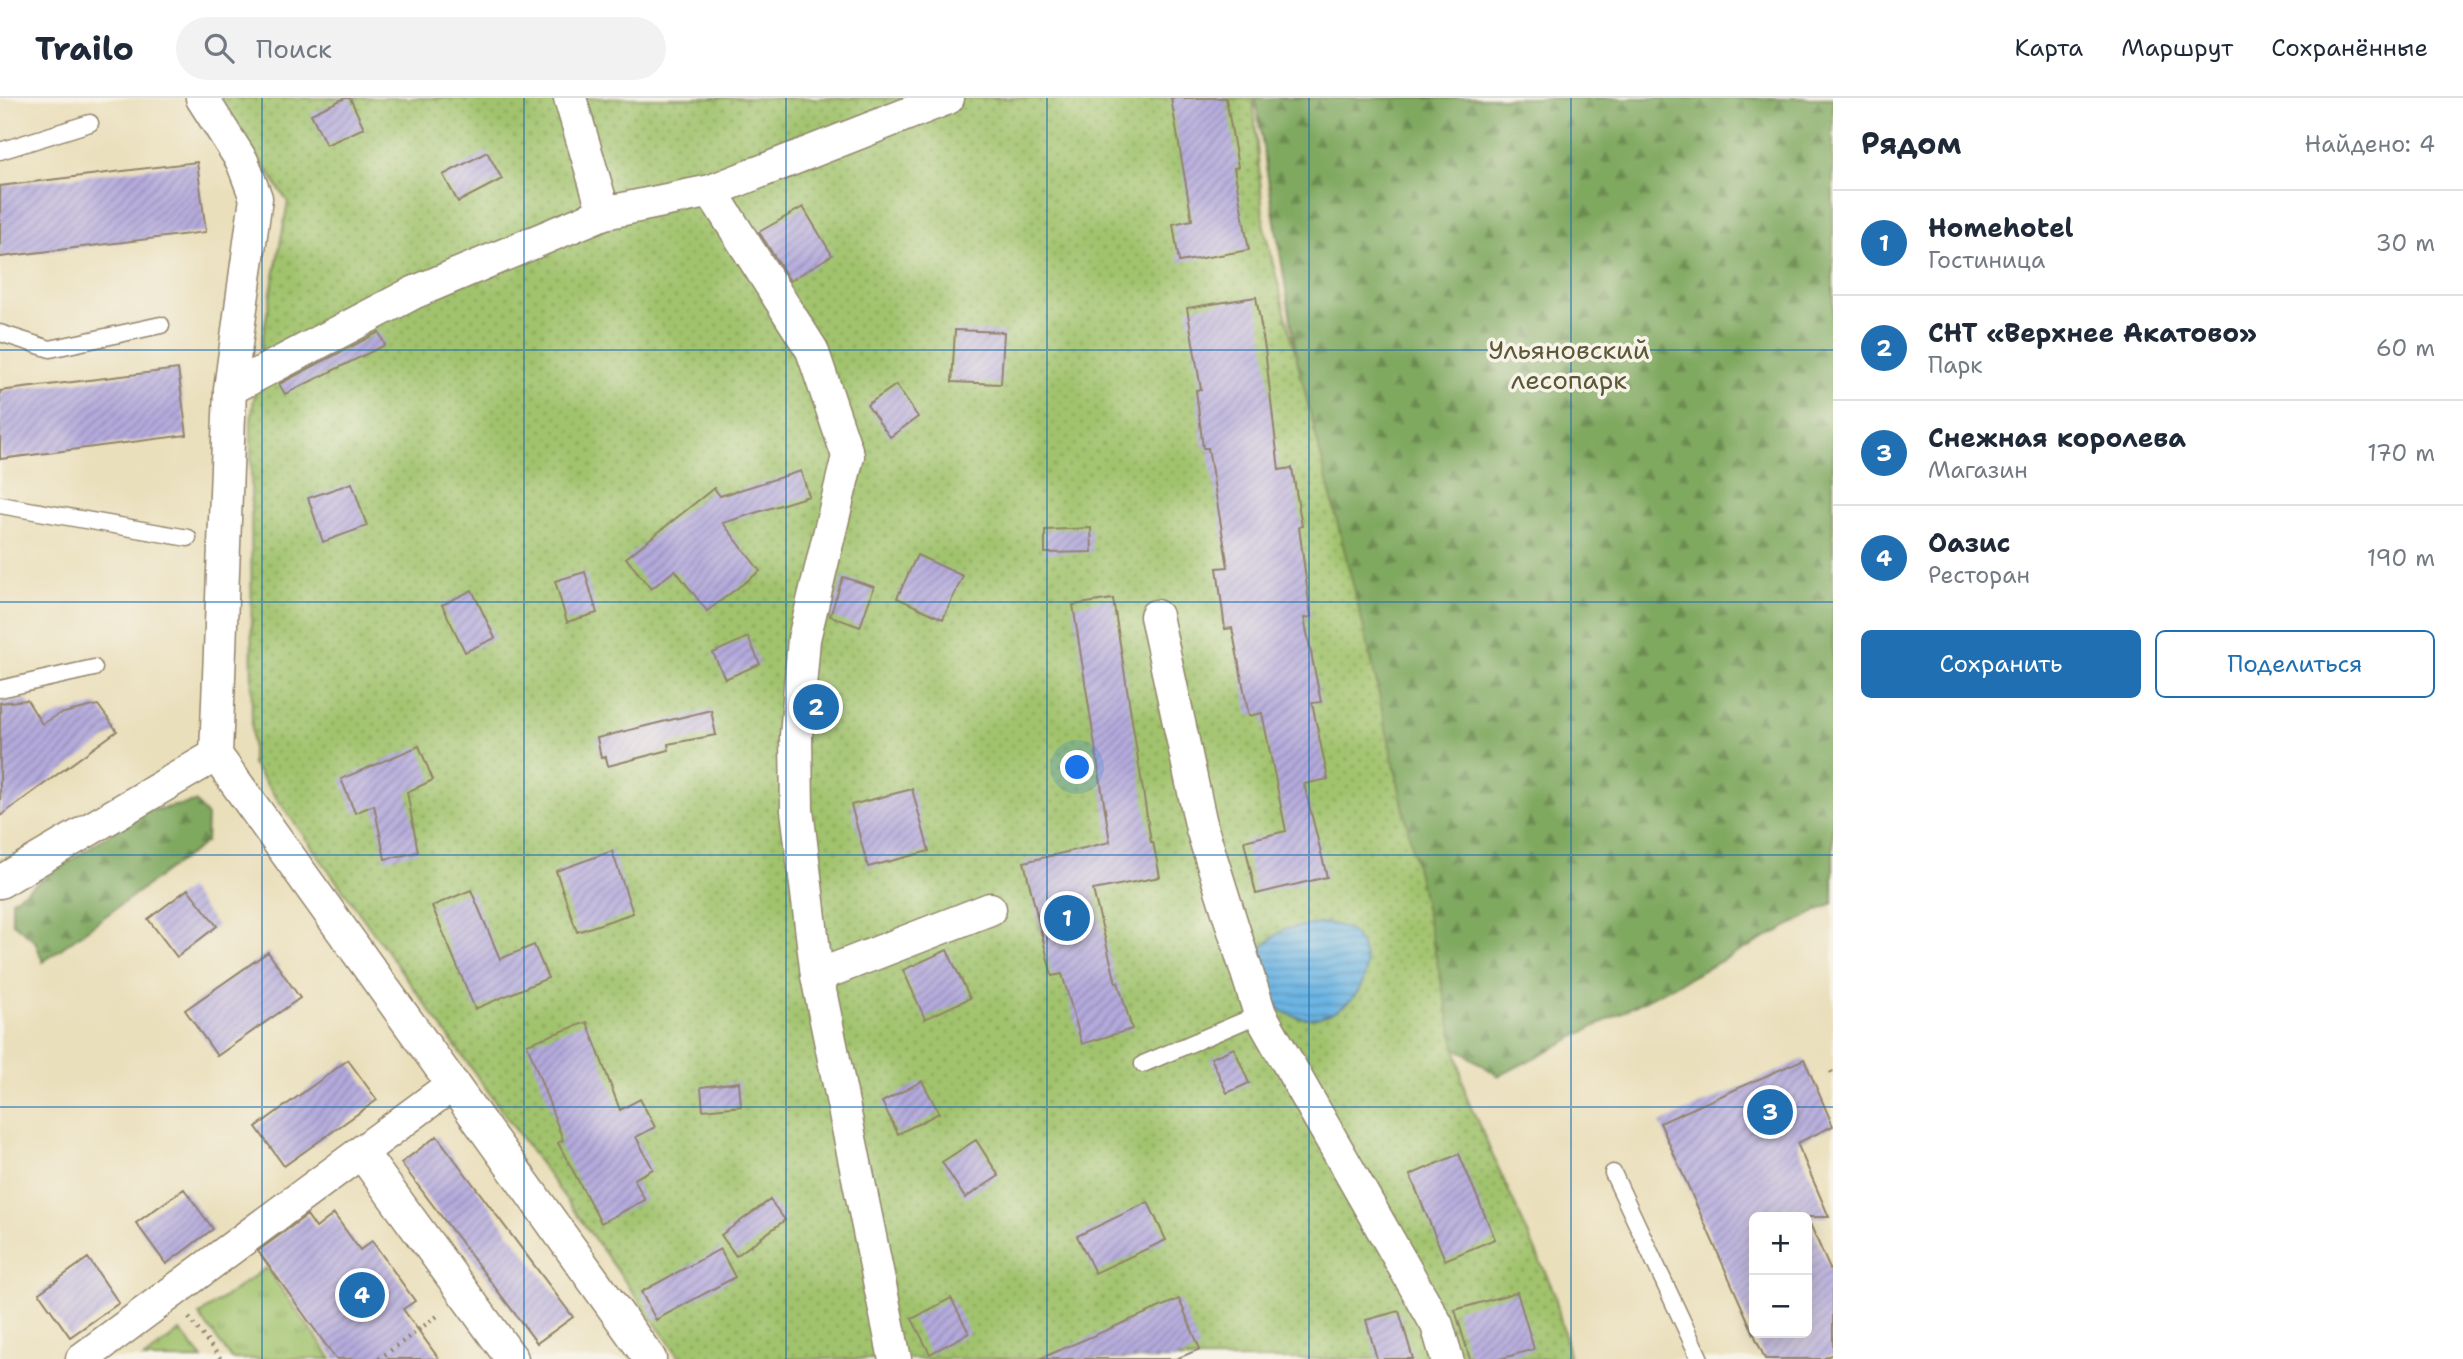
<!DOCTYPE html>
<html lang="ru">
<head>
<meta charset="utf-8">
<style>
	body { margin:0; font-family:"Shantell Sans",sans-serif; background:#f2f2f3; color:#1f2937 }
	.controls { position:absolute; right:21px; bottom:21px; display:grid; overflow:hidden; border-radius:10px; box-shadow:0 4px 18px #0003 }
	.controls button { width:63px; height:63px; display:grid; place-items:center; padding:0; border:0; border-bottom:2px solid #e0e1e3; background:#fff; color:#1f2937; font:35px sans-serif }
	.you { position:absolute; left:1078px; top:670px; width:24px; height:24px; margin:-18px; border:5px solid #fff; border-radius:50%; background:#1a73e8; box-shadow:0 0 0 10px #1a73e833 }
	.badge { display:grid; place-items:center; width:46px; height:46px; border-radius:50%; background:#1f6fb2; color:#fff; font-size:23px; font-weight:700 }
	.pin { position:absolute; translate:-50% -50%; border:4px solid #fff; box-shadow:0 2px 7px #0006 }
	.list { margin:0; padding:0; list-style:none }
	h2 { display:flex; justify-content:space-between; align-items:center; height:91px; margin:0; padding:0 28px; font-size:30px }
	h2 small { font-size:23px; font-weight:400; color:#747a83 }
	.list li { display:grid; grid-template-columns:46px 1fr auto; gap:21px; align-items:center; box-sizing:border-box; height:105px; padding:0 28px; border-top:2px solid #e0e1e3 }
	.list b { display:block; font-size:26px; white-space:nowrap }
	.list p { margin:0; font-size:23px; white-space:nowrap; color:#747a83 }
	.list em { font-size:23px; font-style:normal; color:#747a83 }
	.actions { display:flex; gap:14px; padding:21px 28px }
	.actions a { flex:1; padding:16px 0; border:2px solid #1f6fb2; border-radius:10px; text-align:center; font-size:24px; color:#1f6fb2 }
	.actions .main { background:#1f6fb2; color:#fff }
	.icon { flex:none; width:38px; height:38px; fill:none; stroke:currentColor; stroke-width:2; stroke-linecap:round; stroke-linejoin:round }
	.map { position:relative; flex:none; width:1833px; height:1261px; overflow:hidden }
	header { display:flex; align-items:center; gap:42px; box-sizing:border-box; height:98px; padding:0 35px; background:#fff; border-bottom:2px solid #e0e1e3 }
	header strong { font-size:33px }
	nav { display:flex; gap:38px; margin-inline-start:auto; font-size:24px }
	.search { width:490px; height:63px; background:#f2f2f3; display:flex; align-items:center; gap:18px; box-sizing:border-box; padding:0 24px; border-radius:38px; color:#747a83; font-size:26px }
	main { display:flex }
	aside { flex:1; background:#fff }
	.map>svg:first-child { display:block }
	.grass { fill:url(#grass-tufts); stroke:#6e7646; stroke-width:2 }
	.forest { fill:url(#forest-firs); stroke:#5e6a3f; stroke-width:2 }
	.garden { fill:url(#garden-dots); stroke:#6e7646; stroke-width:2 }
	.water { fill:url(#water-rules); stroke:#547081; stroke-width:2 }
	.building { fill:url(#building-hatch); fill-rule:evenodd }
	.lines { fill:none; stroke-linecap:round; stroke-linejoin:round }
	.lane-casing { stroke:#92846c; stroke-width:19 }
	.street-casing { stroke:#92846c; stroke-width:35 }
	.path { stroke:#92846c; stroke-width:4.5; stroke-dasharray:2 5; stroke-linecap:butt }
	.lane { stroke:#fff; stroke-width:16 }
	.street { stroke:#fff; stroke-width:32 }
	.grid { fill:none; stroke:#1f6fb2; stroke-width:2; stroke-opacity:0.55 }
	.labels { text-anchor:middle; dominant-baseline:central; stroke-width:7; stroke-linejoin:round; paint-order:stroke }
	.park-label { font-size:26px; fill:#5a5836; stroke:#f7f3e8 }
</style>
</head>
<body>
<header>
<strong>Trailo</strong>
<div class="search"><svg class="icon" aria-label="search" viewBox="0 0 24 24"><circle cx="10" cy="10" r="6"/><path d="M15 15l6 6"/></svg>Поиск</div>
<nav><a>Карта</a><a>Маршрут</a><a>Сохранённые</a></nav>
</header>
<main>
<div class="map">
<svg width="1833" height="1261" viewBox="0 0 1833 1261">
	<defs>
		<pattern id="grass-tufts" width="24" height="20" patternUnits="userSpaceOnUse" patternTransform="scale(1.75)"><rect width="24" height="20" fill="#a1c36d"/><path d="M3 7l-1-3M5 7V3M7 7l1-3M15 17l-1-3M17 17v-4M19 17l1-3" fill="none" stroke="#849f59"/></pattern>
		<pattern id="forest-firs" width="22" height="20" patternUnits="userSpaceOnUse" patternTransform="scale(1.75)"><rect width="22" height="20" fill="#80a960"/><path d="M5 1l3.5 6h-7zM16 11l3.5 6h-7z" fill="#6a8a4f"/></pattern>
		<pattern id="garden-dots" width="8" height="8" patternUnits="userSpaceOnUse" patternTransform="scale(1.75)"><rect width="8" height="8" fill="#a1c36d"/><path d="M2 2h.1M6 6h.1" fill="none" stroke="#849f59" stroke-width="1.8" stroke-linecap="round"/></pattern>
		<pattern id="water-rules" width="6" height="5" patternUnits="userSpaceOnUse" patternTransform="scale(1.75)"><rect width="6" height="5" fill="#6cb5e4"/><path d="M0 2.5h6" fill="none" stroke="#5a93b8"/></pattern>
		<pattern id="building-hatch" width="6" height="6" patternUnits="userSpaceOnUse" patternTransform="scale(1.75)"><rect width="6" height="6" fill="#b4aadd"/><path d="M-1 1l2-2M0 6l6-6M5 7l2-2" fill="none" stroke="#948bb3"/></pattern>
	</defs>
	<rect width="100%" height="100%" fill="#f7f3e8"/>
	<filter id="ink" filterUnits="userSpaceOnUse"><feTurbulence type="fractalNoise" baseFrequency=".0143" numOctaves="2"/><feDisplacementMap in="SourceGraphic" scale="14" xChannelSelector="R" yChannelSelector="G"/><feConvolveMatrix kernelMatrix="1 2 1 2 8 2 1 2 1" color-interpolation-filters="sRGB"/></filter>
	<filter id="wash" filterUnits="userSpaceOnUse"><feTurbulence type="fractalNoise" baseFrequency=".00686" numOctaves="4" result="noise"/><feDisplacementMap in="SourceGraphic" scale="28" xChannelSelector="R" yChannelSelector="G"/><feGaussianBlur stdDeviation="1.57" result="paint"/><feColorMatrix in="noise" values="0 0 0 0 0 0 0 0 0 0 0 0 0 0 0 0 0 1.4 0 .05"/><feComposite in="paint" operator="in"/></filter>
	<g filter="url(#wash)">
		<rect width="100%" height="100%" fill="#eadfbb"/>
		<path class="grass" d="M 266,1170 L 332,1261 L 232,1261 L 199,1217 Z
			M 180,1233 L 203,1261 L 143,1261 Z"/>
		<path class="forest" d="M 1255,0 L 1833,0 L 1833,805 L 1499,978 L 1422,928 L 1299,272 Z
			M 196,704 L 207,718 L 206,744 L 43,864 L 35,843 L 12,824 L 12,802 L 142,714 Z"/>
		<path class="garden" d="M 218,0 L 1253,0 L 1264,129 L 1369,551 L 1466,998 L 1554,1194 L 1570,1261 L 681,1261 L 252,666 L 251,323 L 261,248 L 288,104 Z"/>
		<path class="water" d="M 1325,825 C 1344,828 1354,831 1362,850 C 1382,896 1320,938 1281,912 C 1277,909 1274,903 1271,900 C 1268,896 1263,891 1261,887 C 1257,878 1257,865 1255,855 L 1284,831 Z"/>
		<g id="blocks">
			<path class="building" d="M 345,0 L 350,0 L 364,30 L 326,47 L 311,16 Z
				M 1171,0 L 1226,0 L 1238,69 L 1234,70 L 1249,152 L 1179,164 L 1173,126 L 1192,122 Z
				M 487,54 L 502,81 L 458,104 L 443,77 Z
				M 197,64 L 206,134 L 0,159 L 0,88 Z
				M 803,109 L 832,157 L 790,183 L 759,134 Z
				M 1256,199 L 1265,251 L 1279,372 L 1292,370 L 1302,428 L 1299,429 L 1311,519 L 1304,520 L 1321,604 L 1312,605 L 1328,681 L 1304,686 L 1327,779 L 1256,796 L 1244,743 L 1286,733 L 1262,615 L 1249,618 L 1232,530 L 1225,531 L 1217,470 L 1228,469 L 1208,350 L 1203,350 L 1196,292 L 1201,291 L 1187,210 Z
				M 955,232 L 1004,234 L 1001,286 L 952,284 Z
				M 379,234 L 385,247 L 285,296 L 279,286 Z
				M 178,271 L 187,337 L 0,361 L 0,293 Z
				M 896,287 L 918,319 L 890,339 L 867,307 Z
				M 801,373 L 809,398 L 723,425 L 760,473 L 707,513 L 675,472 L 651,491 L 626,460 L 714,390 L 720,398 Z
				M 352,385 L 367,428 L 323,444 L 308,400 Z
				M 1091,430 L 1092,454 L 1045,455 L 1045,432 Z
				M 917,457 L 963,478 L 943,521 L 897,500 Z
				M 585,474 L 597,515 L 567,524 L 555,483 Z
				M 843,479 L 874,489 L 860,529 L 830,518 Z
				M 472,492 L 495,540 L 465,554 L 442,507 Z
				M 1113,501 L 1151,744 L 1153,744 L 1160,779 L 1093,792 L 1116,885 L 1118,884 L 1132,931 L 1082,946 L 1062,876 L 1052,878 L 1024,764 L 1110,744 L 1073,507 Z
				M 748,539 L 760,566 L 725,581 L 713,555 Z
				M 27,602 L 42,626 L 59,616 L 98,607 L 117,633 L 0,718 L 0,605 Z
				M 711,612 L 716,637 L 668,646 L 669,652 L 608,668 L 606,659 L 601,660 L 597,640 Z
				M 419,648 L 433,682 L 407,694 L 418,754 L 385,761 L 374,707 L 355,715 L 341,681 Z
				M 912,691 L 929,753 L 868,769 L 851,707 Z
				M 612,753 L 633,815 L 577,834 L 556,773 Z
				M 188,791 L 217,828 L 177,859 L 148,821 Z
				M 471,792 L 500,861 L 534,847 L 548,880 L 475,911 L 432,808 Z
				M 947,852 L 970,900 L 925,921 L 903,872 Z
				M 268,854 L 300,900 L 217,958 L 185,912 Z
				M 587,924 L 620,1012 L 640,1001 L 655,1029 L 636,1039 L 653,1071 L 634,1081 L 645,1102 L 601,1125 L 558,1045 L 563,1042 L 527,946 Z
				M 1234,950 L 1249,985 L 1227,995 L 1211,960 Z
				M 1804,961 L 1833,1028 L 1797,1045 L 1829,1119 L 1807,1119 L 1833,1178 L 1833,1256 L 1823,1261 L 1765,1261 L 1660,1025 ZM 1754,1119 L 1807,1119 L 1807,1235 L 1754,1235 Z
				M 348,962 L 377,1002 L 284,1068 L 256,1029 Z
				M 922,983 L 939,1015 L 898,1036 L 882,1004 Z
				M 739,984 L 741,1008 L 703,1012 L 701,989 Z
				M 437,1038 L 573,1219 L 537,1245 L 401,1065 Z
				M 976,1042 L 999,1078 L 965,1100 L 942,1064 Z
				M 1459,1056 L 1495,1141 L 1445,1162 L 1410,1077 Z
				M 184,1091 L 213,1131 L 166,1166 L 136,1125 Z
				M 770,1102 L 785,1122 L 736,1158 L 721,1137 Z
				M 1148,1104 L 1166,1142 L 1095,1175 L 1077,1138 Z
				M 334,1116 L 360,1152 L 372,1143 L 415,1203 L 403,1211 L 439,1261 L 336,1261 L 258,1153 L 307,1117 L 316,1130 Z
				M 720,1151 L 735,1179 L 656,1222 L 641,1194 Z
				M 88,1160 L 119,1205 L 70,1239 L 39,1195 Z
				M 1517,1194 L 1534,1251 L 1500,1261 L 1470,1261 L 1455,1212 Z
				M 951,1200 L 969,1235 L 930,1256 L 912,1221 Z
				M 1179,1201 L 1200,1251 L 1176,1261 L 1039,1261 Z
				M 1399,1213 L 1413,1261 L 1377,1261 L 1366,1222 Z"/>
		</g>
	</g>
	<g filter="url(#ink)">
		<use href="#blocks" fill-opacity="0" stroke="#92846c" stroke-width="2"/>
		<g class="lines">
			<defs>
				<path id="lane" d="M 0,53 L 90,25
					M 0,235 L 50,251 L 161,227
					M 0,407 L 188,440
					M 0,591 L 94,570
					M 1143,966 L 1260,916
					M 1613,1075 L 1700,1261"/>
				<path id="street" d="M 202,0 L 242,63 L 256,100 L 230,291 L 216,657
					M 570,0 L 604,115
					M 711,93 L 812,252 L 848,358 L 804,541 L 796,638 L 797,712 L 817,878 L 895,1261
					M 230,291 L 413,195 L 604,115 L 711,93 L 948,0
					M 1156,518 L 1202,731 L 1260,916 L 1437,1227 L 1447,1261
					M 0,784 L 216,657 L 650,1261
					M 817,878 L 990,811
					M 361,1054 L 512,1261
					M 82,1261 L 453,986"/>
			</defs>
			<use href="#lane" class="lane-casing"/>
			<use href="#street" class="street-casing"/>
			<path class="path" d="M 1831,973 L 1833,977
				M 189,1220 L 221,1261
				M 379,1261 L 440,1216"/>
			<use href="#lane" class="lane"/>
			<use href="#street" class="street"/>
		</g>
	</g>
	<path class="grid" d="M 262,0 L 262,1261M 524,0 L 524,1261M 786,0 L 786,1261M 1047,0 L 1047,1261M 1309,0 L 1309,1261M 1571,0 L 1571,1261M 0,252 L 1833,252M 0,504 L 1833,504M 0,757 L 1833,757M 0,1009 L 1833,1009"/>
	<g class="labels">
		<g class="park-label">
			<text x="1569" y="251">Ульяновский<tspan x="1569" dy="30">лесопарк</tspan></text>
		</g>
	</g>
</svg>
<div class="controls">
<button>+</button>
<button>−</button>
</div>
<div class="you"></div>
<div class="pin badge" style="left:1067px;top:820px">1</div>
<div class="pin badge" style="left:816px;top:609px">2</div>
<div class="pin badge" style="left:1770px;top:1014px">3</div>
<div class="pin badge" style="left:362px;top:1197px">4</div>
</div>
<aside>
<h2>Рядом<small>Найдено: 4</small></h2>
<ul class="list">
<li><span class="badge">1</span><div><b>Homehotel</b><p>Гостиница</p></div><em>30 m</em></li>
<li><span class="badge">2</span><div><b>СНТ «Верхнее Акатово»</b><p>Парк</p></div><em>60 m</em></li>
<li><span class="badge">3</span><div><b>Снежная королева</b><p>Магазин</p></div><em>170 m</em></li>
<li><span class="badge">4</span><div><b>Оазис</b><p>Ресторан</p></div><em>190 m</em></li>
</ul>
<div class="actions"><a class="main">Сохранить</a><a>Поделиться</a></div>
</aside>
</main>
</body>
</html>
